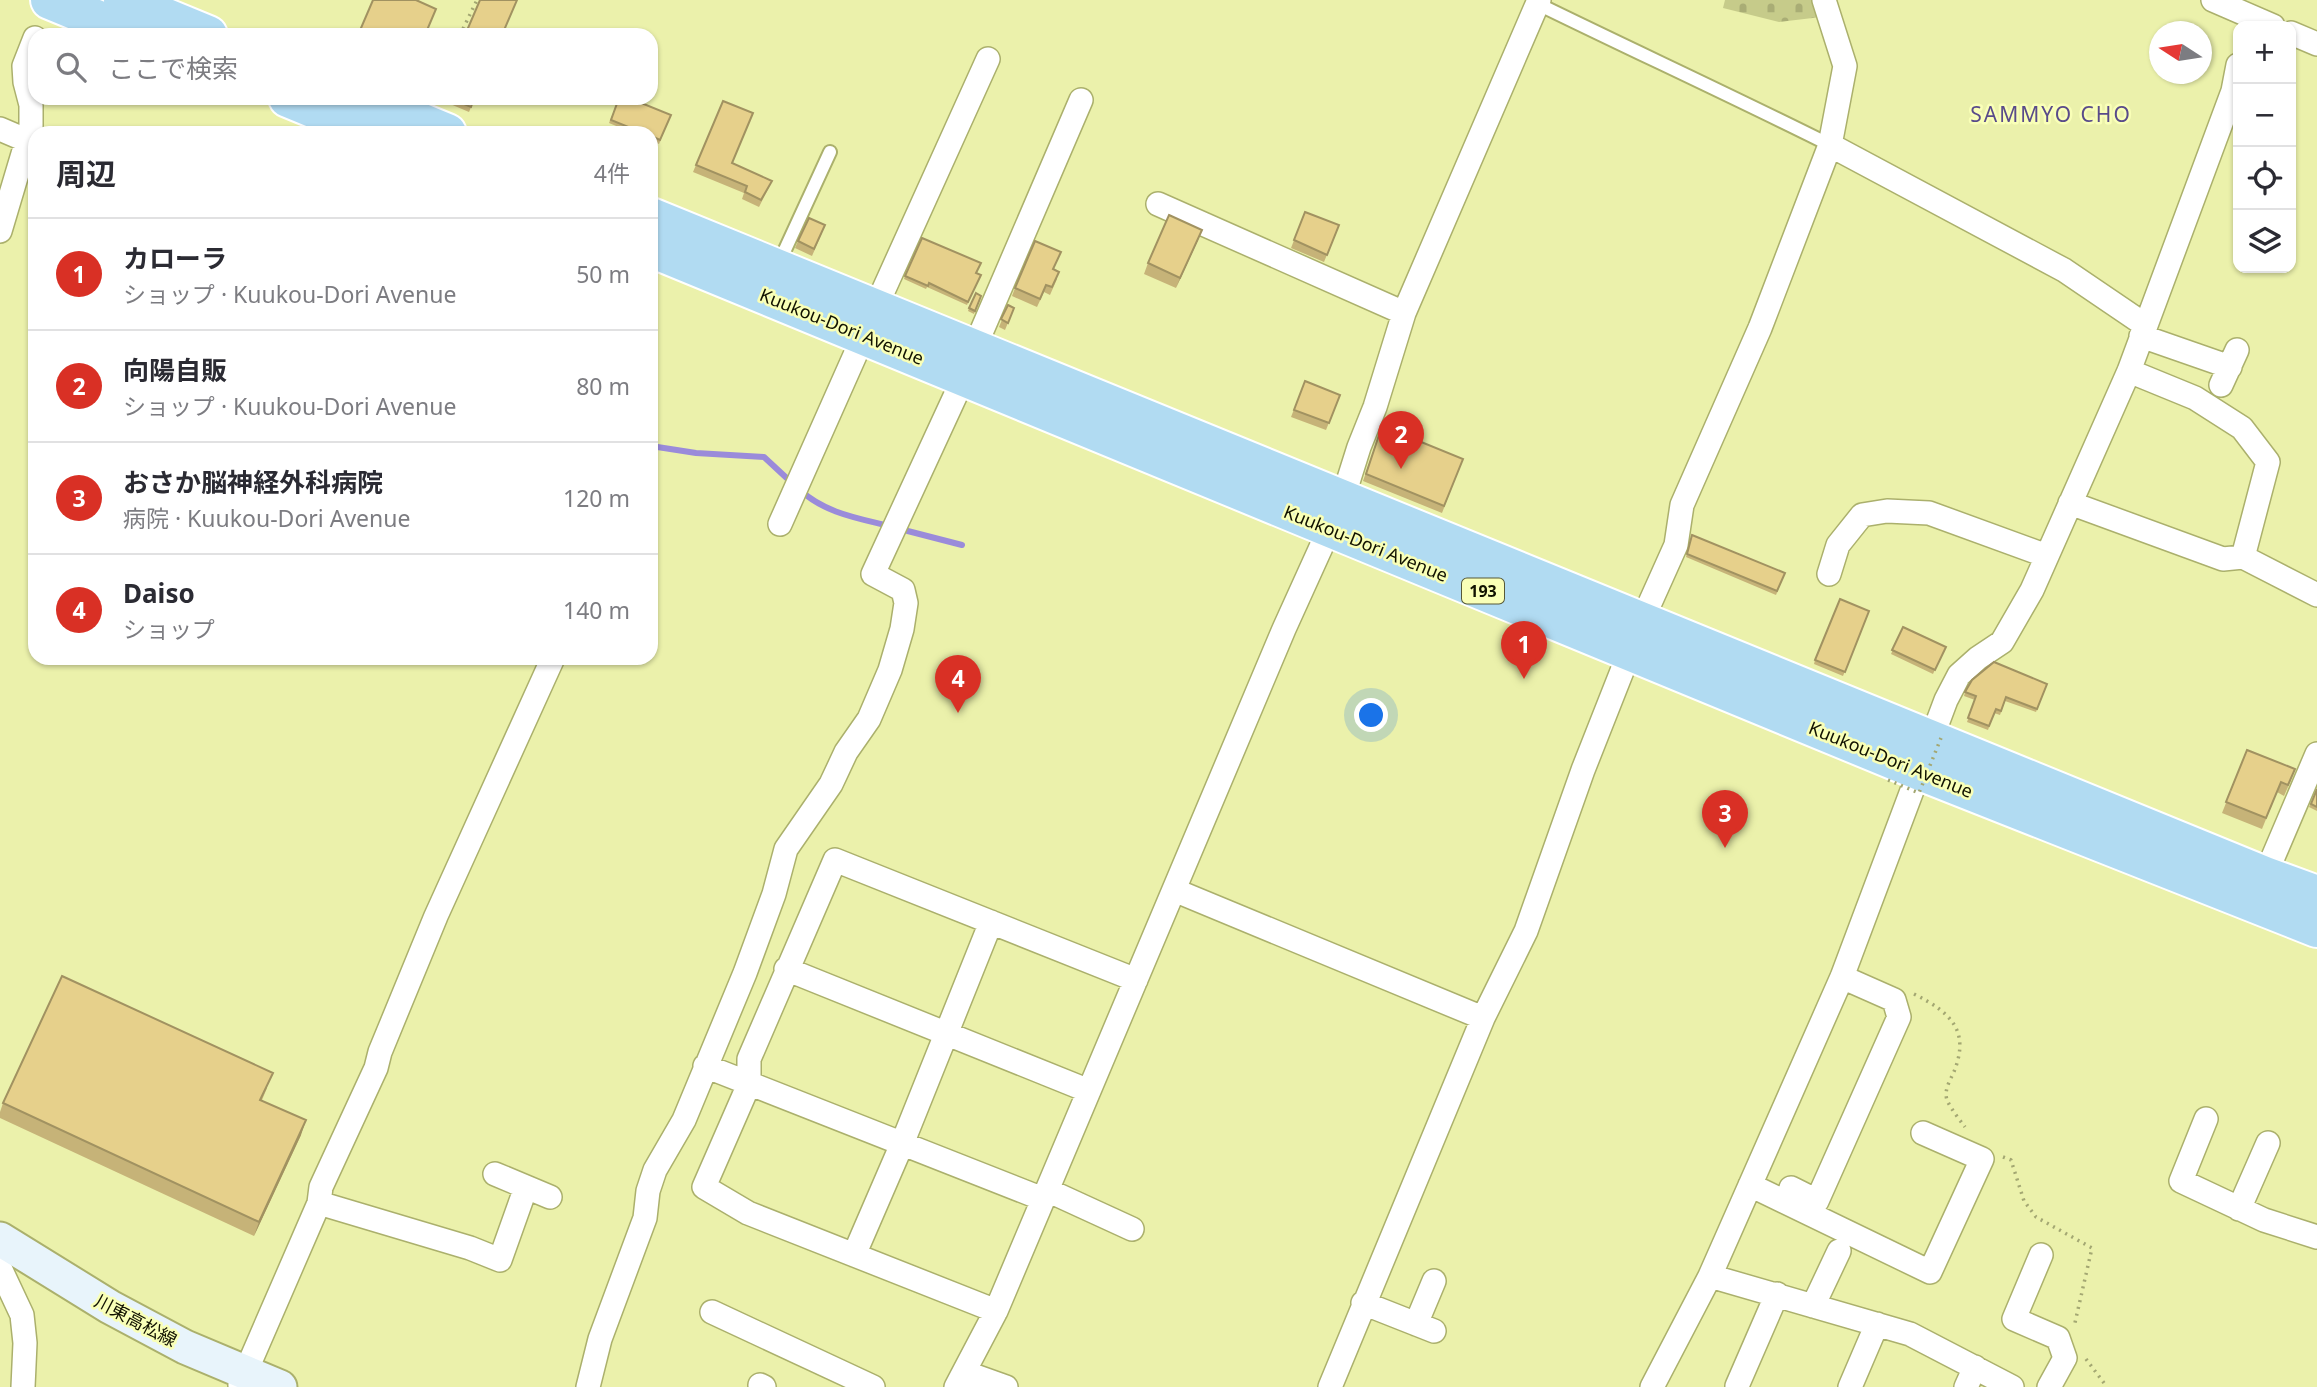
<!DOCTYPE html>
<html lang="ja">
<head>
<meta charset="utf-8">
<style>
	body { margin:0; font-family:"Noto Sans","Noto Sans JP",sans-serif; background:#f2f2f3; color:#2b2b33 }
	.controls { position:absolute; right:21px; top:21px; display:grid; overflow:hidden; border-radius:14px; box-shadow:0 2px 5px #0004 }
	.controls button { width:63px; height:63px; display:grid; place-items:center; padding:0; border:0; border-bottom:2px solid #e1e1e2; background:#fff; color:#2b2b33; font:35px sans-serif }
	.compass { position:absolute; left:2149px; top:21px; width:63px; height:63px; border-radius:50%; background:#fff; box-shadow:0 2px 5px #0004; rotate:282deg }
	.you { position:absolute; left:1372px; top:716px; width:24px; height:24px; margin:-18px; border:5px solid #fff; border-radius:50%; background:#1a73e8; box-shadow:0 0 0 10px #1a73e833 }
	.badge { display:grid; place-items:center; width:46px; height:46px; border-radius:50%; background:#d93025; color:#fff; font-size:23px; font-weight:700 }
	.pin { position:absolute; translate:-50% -58px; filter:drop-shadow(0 2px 4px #0008) }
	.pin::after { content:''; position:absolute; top:37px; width:24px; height:21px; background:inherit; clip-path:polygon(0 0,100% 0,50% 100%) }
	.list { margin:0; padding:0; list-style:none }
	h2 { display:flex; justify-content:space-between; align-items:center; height:91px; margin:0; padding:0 28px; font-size:30px }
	h2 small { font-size:23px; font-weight:400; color:#7c7c81 }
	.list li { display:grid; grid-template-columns:46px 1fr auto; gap:21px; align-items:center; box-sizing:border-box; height:112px; padding:0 28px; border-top:2px solid #e1e1e2 }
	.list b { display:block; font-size:26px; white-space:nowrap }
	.list p { margin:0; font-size:23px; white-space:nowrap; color:#7c7c81 }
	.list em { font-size:23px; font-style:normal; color:#7c7c81 }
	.icon { flex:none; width:38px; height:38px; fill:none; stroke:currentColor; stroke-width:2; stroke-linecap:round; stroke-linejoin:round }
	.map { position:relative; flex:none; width:2317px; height:1387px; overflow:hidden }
	.search { position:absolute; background:#fff; box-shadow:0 2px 5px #0004; left:28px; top:28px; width:630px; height:77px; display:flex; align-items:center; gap:18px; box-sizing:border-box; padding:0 24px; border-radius:21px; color:#7c7c81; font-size:26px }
	.panel { position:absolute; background:#fff; box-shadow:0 2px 5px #0004; left:28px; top:126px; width:630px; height:539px; border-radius:21px }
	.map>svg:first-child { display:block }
	.cemetery { fill:url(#cemetery-stones) }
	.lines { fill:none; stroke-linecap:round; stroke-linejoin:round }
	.stream { stroke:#9a8bda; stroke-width:6 }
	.lane-casing { stroke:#abb06c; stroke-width:16 }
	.street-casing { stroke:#abb06c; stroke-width:26 }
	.secondary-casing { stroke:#abb06c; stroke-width:37 }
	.highway-casing { stroke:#fff; stroke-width:42 }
	.path { stroke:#a3a772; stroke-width:3.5; stroke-dasharray:2 5; stroke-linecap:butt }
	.lane { stroke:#fff; stroke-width:12 }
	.street { stroke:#fff; stroke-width:23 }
	.secondary { stroke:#e8f4fb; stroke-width:33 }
	.highway { stroke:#b1dbf2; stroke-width:38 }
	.path-bridge { stroke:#a3a772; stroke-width:3.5; stroke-dasharray:2 5; stroke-linecap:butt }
	.wall { fill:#c6b378 }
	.shaded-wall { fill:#a19261 }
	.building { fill:#e6d08b; stroke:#a19261; stroke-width:2 }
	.labels { text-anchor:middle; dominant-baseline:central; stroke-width:5; stroke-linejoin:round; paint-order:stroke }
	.shield { fill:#f9ffb7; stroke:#575937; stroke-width:2 }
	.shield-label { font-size:16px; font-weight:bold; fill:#111200 }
	.street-label { font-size:18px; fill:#111200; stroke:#f9ffb7 }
	.quarter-label { font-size:21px; letter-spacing:2px; fill:#594b8a; stroke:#f9ffb7 }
</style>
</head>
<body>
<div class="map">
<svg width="2317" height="1387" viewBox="0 0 2317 1387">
	<defs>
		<pattern id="cemetery-stones" width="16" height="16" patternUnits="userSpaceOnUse" patternTransform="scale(1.75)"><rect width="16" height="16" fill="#c6cb8a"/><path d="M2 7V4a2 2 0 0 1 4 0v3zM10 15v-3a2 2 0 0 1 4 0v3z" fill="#a9ad75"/></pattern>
	</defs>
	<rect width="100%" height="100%" fill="#ebf1ab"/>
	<path class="cemetery" d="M 1725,0 L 1816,0 L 1821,17 L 1779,22 L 1723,8 Z"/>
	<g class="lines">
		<path class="stream" d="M 651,446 L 696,453 L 764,457 L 792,483
			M 800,490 C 825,513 857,518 889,526
			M 900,529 L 962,545"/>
		<defs>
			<path id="lane" d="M 1534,2 C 1632,50 1732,96 1830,145
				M 778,265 L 830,152"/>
			<path id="street" d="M 2213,0 L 2273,26
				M 2291,33 L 2317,44
				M 0,129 L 28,141
				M 1830,145 L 2064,270 L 2145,325
				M 1158,204 L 1404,313
				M 0,231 L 31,127 L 31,105 L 25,82 L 24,66 L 35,38
				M 875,309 L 988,59
				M 2141,336 L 2230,367
				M 974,349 L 1081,100
				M 2129,371 L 2195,398 L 2242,428 L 2268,462 L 2243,557 L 2317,595
				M 2221,385 L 2237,350
				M 2070,503 L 2223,559 L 2243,557
				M 780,524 L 864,335
				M 1829,574 L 1838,545 L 1862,515 L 1887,511 L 1929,513 L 2047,556
				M 2265,876 L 2317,754
				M 1174,890 L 1483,1018
				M 786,969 L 1089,1091
				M 705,1066 L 1043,1199
				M 2206,1119 L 2181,1181 L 2264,1220 L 2317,1237
				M 495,1174 L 550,1197
				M 1750,1185 L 1930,1272 L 1982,1159 L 1923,1133
				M 1791,1188 L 1817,1201 L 1899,1017 L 1894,1000 L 1842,977
				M 1047,1190 L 1132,1229
				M 319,1203 L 321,1187 L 376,1068 L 380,1052 L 436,916 L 553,658
				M 2239,1209 L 2268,1143
				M 854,1255 L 902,1144 L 991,922
				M 2041,1255 L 2014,1319 L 2058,1338 L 2065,1358 L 2049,1387
				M 0,1268 L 22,1315 L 25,1343 L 23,1387
				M 1710,1276 L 1910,1334 L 2012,1387
				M 1363,1303 L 1434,1331
				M 1813,1306 L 1839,1251
				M 996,1311 L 748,1213 L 704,1187 L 749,1084 L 749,1059 L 835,860 L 1136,980
				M 712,1312 L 873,1387
				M 1416,1324 L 1434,1281
				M 964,1372 L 1006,1387
				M 240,1385 L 319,1203 L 470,1248 L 500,1260 L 526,1187
				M 760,1385 L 764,1387
				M 1737,1386 L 1777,1294
				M 588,1387 L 600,1339 L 645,1218 L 648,1191 L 655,1170 L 684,1120 L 745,973 L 774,894 L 786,849 L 831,784 L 846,752 L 869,719 L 890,670 L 902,629 L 906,603 L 903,590 L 873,574 L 964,377
				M 956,1387 L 996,1311 L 1284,629 L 1342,501 L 1359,447 L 1375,407 L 1404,313 L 1539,0
				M 1330,1387 L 1483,1018 L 1526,931 L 1583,770 L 1641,623 L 1676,545 L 1682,505 L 1760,328 L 1830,145 L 1845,66 L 1824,0
				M 1652,1387 L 1710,1276 L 1842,977 L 1946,700 L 1959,675 L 1978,658 L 2002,642 L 2032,590 L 2129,371 L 2233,91 L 2238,65
				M 1850,1387 L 1877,1324
				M 1966,1387 L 1975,1367"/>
			<path id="secondary" d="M 0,1239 L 110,1307 L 185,1347 L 280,1387"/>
			<path id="highway" d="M 50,0 L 135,35
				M 123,0 L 208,35
				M 288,98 L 373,133
				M 362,98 L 447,133
				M 651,217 L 2265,876 L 2317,895
				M 651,248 L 1920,771 L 2317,928"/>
		</defs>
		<use href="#lane" class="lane-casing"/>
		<use href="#street" class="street-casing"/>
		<use href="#secondary" class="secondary-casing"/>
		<use href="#highway" class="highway-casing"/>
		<path class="path" d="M 460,35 L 477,0
			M 1914,994 C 1952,1013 1971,1032 1953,1074 C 1949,1082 1944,1091 1947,1100 C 1951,1109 1959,1119 1965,1127
			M 2003,1157 L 2011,1160 L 2024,1201 L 2036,1217 L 2092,1248 L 2074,1327
			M 2086,1359 L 2107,1387"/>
		<use href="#lane" class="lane"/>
		<use href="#street" class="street"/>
		<use href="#secondary" class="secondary"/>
		<use href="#highway" class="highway"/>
		<path class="path-bridge" d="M 1888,780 L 1919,793 L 1941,738"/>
	</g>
	<path class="wall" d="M 436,98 L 475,98 L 469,112 Z
		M 619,98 L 671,115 L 659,144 L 651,141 L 651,133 L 633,133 L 609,123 Z
		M 723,101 L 732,163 L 772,181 L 759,207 L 742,199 L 744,193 L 693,172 Z
		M 1305,212 L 1339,225 L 1324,262 L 1291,248 Z
		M 822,233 L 812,256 L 795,248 L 798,241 Z
		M 1198,240 L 1176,288 L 1144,274 L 1148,263 Z
		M 1054,269 L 1057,279 L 1050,295 L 1044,292 L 1037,307 L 1012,296 L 1015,288 Z
		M 976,273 L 981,275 L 967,305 L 927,287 L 926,289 L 904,279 L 905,276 Z
		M 981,296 L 974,314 L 968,311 L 969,308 Z
		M 1008,305 L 1014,308 L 1005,330 L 999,327 Z
		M 1305,381 L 1340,395 L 1326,430 L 1291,417 Z
		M 1382,426 L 1463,459 L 1442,513 L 1363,481 Z
		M 1692,535 L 1785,573 L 1776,595 L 1686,557 Z
		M 1869,611 L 1843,676 L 1814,664 L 1815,660 Z
		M 1903,627 L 1945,647 L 1933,674 L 1891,654 Z
		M 2047,684 L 2036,712 L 2005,701 L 2000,715 L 1994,713 L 1988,730 L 1967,722 L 1975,700 L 1964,696 L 1965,692 Z
		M 2247,750 L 2291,780 L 2284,796 L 2277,792 L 2262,829 L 2222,813 Z
		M 2317,789 L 2317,811 L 2309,807 Z
		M 267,1088 L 262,1100 L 301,1135 L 254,1236 L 0,1118 L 0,1112 L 3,1103 Z"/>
	<path class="shaded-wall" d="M 1202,230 L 1198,240 L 1176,288 L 1180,278 Z
		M 306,1120 L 301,1135 L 254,1236 L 259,1222 Z"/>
	<path class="building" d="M 373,0 L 416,0 L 436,9 L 425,35 L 358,35 Z
		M 480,0 L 517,0 L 502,35 L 465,35 Z
		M 450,98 L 474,98 L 471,107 Z
		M 619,98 L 629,98 L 671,115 L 660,140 L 651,136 L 651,133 L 643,133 L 611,120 Z
		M 723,101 L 753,113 L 732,163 L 772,181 L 761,200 L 745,192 L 747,186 L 696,165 Z
		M 1305,212 L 1339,225 L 1327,255 L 1294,240 Z
		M 1169,215 L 1202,230 L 1180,278 L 1148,263 Z
		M 809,218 L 825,225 L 814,249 L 798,241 Z
		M 922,238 L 981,263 L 976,273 L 981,275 L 968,302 L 929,283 L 928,286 L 905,276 Z
		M 1035,241 L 1061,252 L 1053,269 L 1059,272 L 1052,287 L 1046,285 L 1040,299 L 1015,288 Z
		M 976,293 L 981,296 L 975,311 L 969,308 Z
		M 1008,305 L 1014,308 L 1008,323 L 1001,319 Z
		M 1305,381 L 1340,395 L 1329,423 L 1294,410 Z
		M 1382,426 L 1463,459 L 1444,506 L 1366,474 Z
		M 1692,535 L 1785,573 L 1777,591 L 1687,554 Z
		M 1840,599 L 1869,611 L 1845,672 L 1815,660 Z
		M 1903,627 L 1946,647 L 1935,670 L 1892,650 Z
		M 1994,662 L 2047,684 L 2037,709 L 2006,697 L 2001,711 L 1996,709 L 1989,726 L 1968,718 L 1976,696 L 1965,692 L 1972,680 Z
		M 2247,750 L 2295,769 L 2288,785 L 2281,782 L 2266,818 L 2226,802 Z
		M 2317,789 L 2317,807 L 2311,804 Z
		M 62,976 L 273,1073 L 260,1100 L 306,1120 L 259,1222 L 3,1103 Z"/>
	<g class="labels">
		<rect class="shield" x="1462" y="578.5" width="42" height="25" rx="5"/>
		<g class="shield-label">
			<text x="1483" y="591">193</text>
		</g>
		<g class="street-label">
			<text transform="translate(842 326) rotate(22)">Kuukou-Dori Avenue</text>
			<text transform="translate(1366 543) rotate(22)">Kuukou-Dori Avenue</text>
			<text transform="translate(1891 759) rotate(22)">Kuukou-Dori Avenue</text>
			<text transform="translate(136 1320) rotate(28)">川東高松線</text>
		</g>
		<g class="quarter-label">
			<text x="2051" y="114">SAMMYO CHO</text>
		</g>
	</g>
</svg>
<div class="controls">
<button>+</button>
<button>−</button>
<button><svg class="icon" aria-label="locate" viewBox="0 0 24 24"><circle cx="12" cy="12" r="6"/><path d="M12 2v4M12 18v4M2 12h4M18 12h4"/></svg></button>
<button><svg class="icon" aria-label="layers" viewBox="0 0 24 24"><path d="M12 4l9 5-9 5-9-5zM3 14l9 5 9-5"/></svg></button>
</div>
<svg class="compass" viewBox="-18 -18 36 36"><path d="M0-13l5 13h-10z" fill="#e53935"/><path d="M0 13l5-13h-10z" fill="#7c7c81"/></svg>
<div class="you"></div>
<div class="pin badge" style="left:1524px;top:679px">1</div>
<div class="pin badge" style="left:1401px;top:469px">2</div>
<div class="pin badge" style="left:1725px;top:848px">3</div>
<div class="pin badge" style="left:958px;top:713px">4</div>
<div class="search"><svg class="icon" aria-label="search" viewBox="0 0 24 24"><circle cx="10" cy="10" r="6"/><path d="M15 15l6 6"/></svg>ここで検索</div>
<section class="panel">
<h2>周辺<small>4件</small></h2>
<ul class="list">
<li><span class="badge">1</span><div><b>カローラ</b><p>ショップ · Kuukou-Dori Avenue</p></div><em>50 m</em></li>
<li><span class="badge">2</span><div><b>向陽自販</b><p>ショップ · Kuukou-Dori Avenue</p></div><em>80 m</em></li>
<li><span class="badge">3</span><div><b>おさか脳神経外科病院</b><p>病院 · Kuukou-Dori Avenue</p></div><em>120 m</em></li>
<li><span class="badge">4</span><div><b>Daiso</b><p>ショップ</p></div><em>140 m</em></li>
</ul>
</section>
</div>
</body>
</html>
